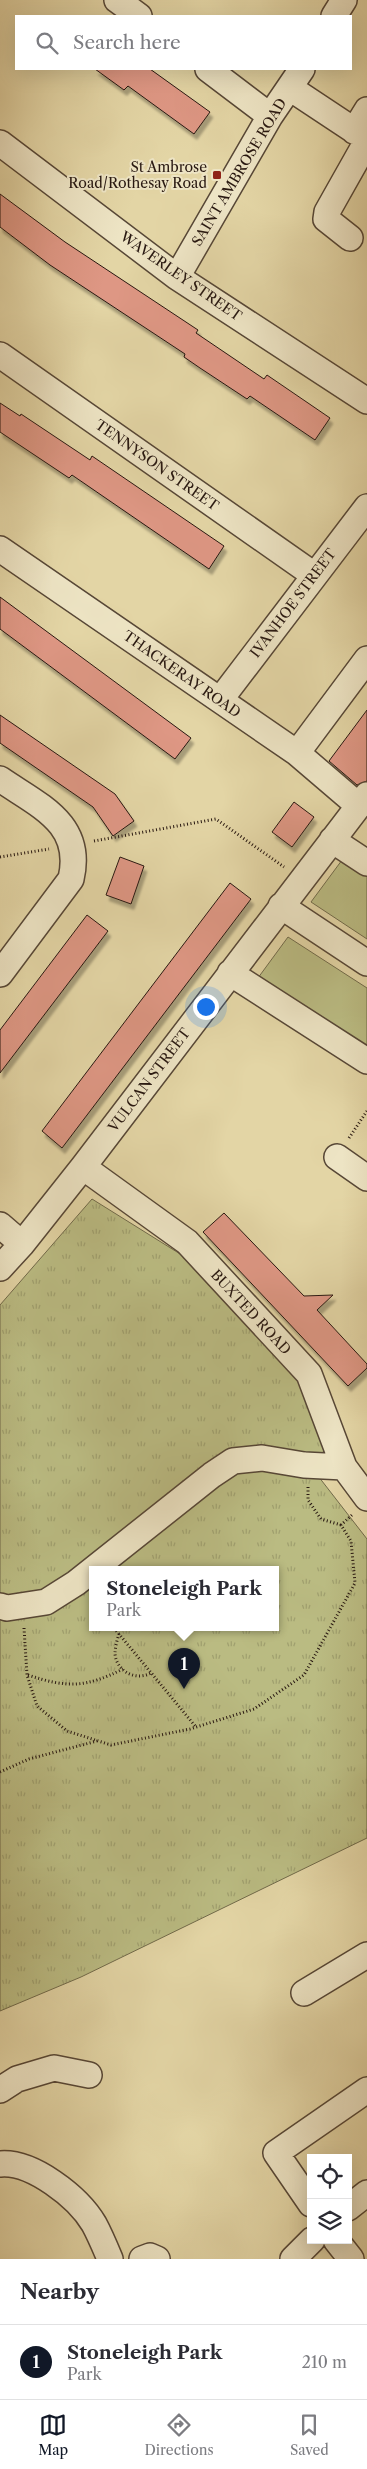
<!DOCTYPE html>
<html lang="en">
<head>
<meta charset="utf-8">
<style>
	body { margin:0; font-family:"Libre Caslon Text",serif; background:#f7f7f7; color:#2b2b33 }
	.controls { position:absolute; right:15px; bottom:15px; display:grid; overflow:hidden; border-radius:0px; box-shadow:0 5px 20px #0002 }
	.controls button { width:45px; height:45px; display:grid; place-items:center; padding:0; border:0; border-bottom:1px solid #e1e1e2; background:#fff; color:#2b2b33; font:25px sans-serif }
	.you { position:absolute; left:205px; top:1006px; width:18px; height:18px; margin:-12px; border:4px solid #fff; border-radius:50%; background:#1a73e8; box-shadow:0 0 0 8px #1a73e833 }
	.badge { display:grid; place-items:center; width:32px; height:32px; border-radius:50%; background:#111827; color:#fff; font-size:16px; font-weight:700 }
	.pin { position:absolute; translate:-50% -41px; filter:drop-shadow(0 1px 2px #0008) }
	.pin::after { content:''; position:absolute; top:26px; width:18px; height:15px; background:inherit; clip-path:polygon(0 0,100% 0,50% 100%) }
	.popup { position:absolute; left:89px; top:1566px; width:190px; height:65px; box-sizing:border-box; display:grid; place-content:center; border-radius:0px; background:#fff; filter:drop-shadow(0 1px 4px #0005); font-size:16px; white-space:nowrap; color:#7c7c81 }
	.popup b { font-size:19px; color:#2b2b33 }
	.popup::after { content:''; position:absolute; left:50%; top:100%; margin-left:-10px; border:10px solid transparent; border-top-color:#fff }
	.list { margin:0; padding:0; list-style:none }
	h2 { display:flex; justify-content:space-between; align-items:center; height:65px; margin:0; padding:0 20px; font-size:21px }
	h2 small { font-size:16px; font-weight:400; color:#7c7c81 }
	.list li { display:grid; grid-template-columns:32px 1fr auto; gap:15px; align-items:center; box-sizing:border-box; height:75px; padding:0 20px; border-top:1px solid #e1e1e2 }
	.list b { display:block; font-size:19px; white-space:nowrap }
	.list p { margin:0; font-size:16px; white-space:nowrap; color:#7c7c81 }
	.list em { font-size:16px; font-style:normal; color:#7c7c81 }
	.icon { flex:none; width:28px; height:28px; fill:none; stroke:currentColor; stroke-width:2; stroke-linecap:round; stroke-linejoin:round }
	.map { position:relative; flex:none; width:367px; height:2259px; overflow:hidden }
	.search { position:absolute; background:#fff; box-shadow:0 5px 20px #0002; left:15px; right:15px; top:15px; height:55px; display:flex; align-items:center; gap:12px; box-sizing:border-box; padding:0 18px; border-radius:0px; color:#7c7c81; font-size:19px }
	.sheet { height:140px; background:#fff }
	nav { display:flex; justify-content:space-around; align-items:center; box-sizing:border-box; height:70px; border-top:1px solid #e1e1e2; background:#fff; font-size:14px; color:#7c7c81 }
	nav a { display:grid; justify-items:center; gap:2px }
	nav .on { color:#111827 }
	.map>svg:first-child { display:block }
	.grass { fill:#babb82; stroke:#716a4a }
	.park { fill:url(#park-tufts); stroke:#716a4a; fill-rule:evenodd }
	.building { fill:#de9784; stroke:#281811; filter:url(#shadow) }
	.lines { fill:none; stroke-linecap:round; stroke-linejoin:round }
	.minor-casing { stroke:#574736; stroke-width:28 }
	.path { stroke:#281811; stroke-width:3; stroke-dasharray:1 2.5; stroke-linecap:butt }
	.minor { stroke:#ede4c4; stroke-width:25 }
	.poi-dot { fill:#8f2418; stroke:#ede4c4; stroke-width:2 }
	.labels { text-anchor:middle; dominant-baseline:central; stroke-width:4; stroke-linejoin:round; paint-order:stroke }
	.poi-label { font-size:14px; fill:#281811; stroke:#ede4c4; text-anchor:end }
	.street-label { font-size:14px; fill:#281811; stroke:#ede4c4 }
</style>
</head>
<body>
<div class="map">
<svg width="367" height="2259" viewBox="0 0 367 2259">
	<defs>
		<pattern id="park-tufts" width="24" height="20" patternUnits="userSpaceOnUse" patternTransform="scale(1.25)"><rect width="24" height="20" fill="#babb82"/><path d="M3 7l-1-3M5 7V3M7 7l1-3M15 17l-1-3M17 17v-4M19 17l1-3" fill="none" stroke="#a0a06f"/></pattern>
		<filter id="shadow"><feDropShadow dx="3" dy="5.5" stdDeviation="1" flood-color="#0004"/></filter>
	</defs>
	<rect width="100%" height="100%" fill="#e3d5a5"/>
	<filter id="stains"><feTurbulence type="fractalNoise" baseFrequency=".004" numOctaves="4"/><feColorMatrix values="0 0 0 0 .2 0 0 0 0 .09 0 0 0 0 .02 0 0 0 .5 -.17"/></filter>
	<radialGradient id="worn" r=".72"><stop offset=".6" stop-color="#630" stop-opacity="0"/><stop offset="1" stop-color="#630" stop-opacity=".3"/></radialGradient>
	<path class="grass" d="M 345,856 L 367,870 L 367,939 L 311,902 Z
		M 288,937 L 367,988 L 367,1055 L 255,982 Z"/>
	<path class="park" d="M 92,1199 L 185,1257 L 303,1385 L 324,1450 L 315,1472 L 367,1539 L 367,1838 L 81,1977 L 0,2011 L 0,1305 ZM 93,1570 L 275,1570 L 275,1628 L 93,1628 Z"/>
	<path class="building" d="M 95,69 L 150,69 L 210,112 L 194,134 L 128,86 L 124,90 Z
		M 0,194 L 65,242 L 198,330 L 196,333 L 264,379 L 267,375 L 330,418 L 315,440 L 250,396 L 247,399 L 200,368 L 184,357 L 185,354 L 50,265 L 0,227 Z
		M 0,403 L 20,416 L 21,414 L 90,460 L 92,456 L 224,546 L 209,569 L 72,475 L 69,478 L 0,432 Z
		M 0,597 L 191,738 L 175,759 L 0,629 Z
		M 367,710 L 367,781 L 357,785 L 329,761 Z
		M 0,715 L 115,794 L 134,821 L 113,836 L 93,807 L 0,743 Z
		M 294,802 L 314,817 L 292,847 L 272,832 Z
		M 120,857 L 144,866 L 131,904 L 106,895 Z
		M 230,883 L 251,899 L 62,1148 L 42,1131 Z
		M 87,915 L 108,931 L 0,1073 L 0,1030 Z
		M 224,1213 L 304,1296 L 333,1295 L 317,1310 L 367,1364 L 367,1368 L 348,1386 L 203,1232 Z"/>
	<g class="lines">
		<defs>
			<path id="minor" d="M 117,0 L 139,16
				M 334,16 L 344,0
				M 208,69 L 270,116
				M 290,88 L 367,139
				M 354,131 L 367,110
				M 0,143 L 177,277 L 367,401
				M 350,238 L 326,219 L 327,212 L 367,141
				M 177,277 L 270,116 L 302,69
				M 0,355 L 314,575
				M 0,549 L 297,753 L 359,806
				M 220,700 L 367,507
				M 297,753 L 367,659
				M 0,779 C 39,806 84,823 71,879 L 0,974
				M 332,840 L 367,863
				M 281,906 L 367,963
				M 230,973 L 367,1061
				M 337,1157 L 367,1178
				M 83,1167 L 187,1242 L 309,1374 L 344,1467 L 367,1498
				M 0,1225 L 22,1244
				M 0,1268 L 22,1244 L 83,1167 L 367,795
				M 0,1606 L 7,1608 L 46,1602 L 76,1583 L 212,1475 L 233,1461 L 262,1458 L 304,1465 L 344,1467
				M 304,1993 L 367,1955
				M 0,2090 L 17,2079 L 54,2068 L 89,2075
				M 0,2164 C 32,2161 78,2197 94,2224 C 100,2235 105,2247 110,2259
				M 311,2204 L 276,2153 L 367,2090
				M 348,2208 L 367,2193
				M 336,2240 L 351,2259
				M 142,2259 L 150,2256 L 157,2259
				M 293,2259 L 312,2240"/>
		</defs>
		<use href="#minor" class="minor-casing"/>
		<path class="path" d="M 94,841 L 216,819 L 284,867
			M 0,857 L 49,849
			M 349,1138 L 367,1111
			M 308,1487 L 308,1500 L 321,1519 L 341,1525
			M 24,1628 L 27,1675 L 37,1706 L 67,1731 L 111,1745 L 190,1729 L 254,1709 L 304,1675 L 355,1583 L 351,1541 L 341,1525 L 352,1515
			M 114,1628 L 196,1727
			M 119,1634 C 117,1640 115,1648 115,1654 C 117,1672 136,1681 151,1673
			M 28,1675 C 67,1688 85,1688 123,1669
			M 0,1772 L 29,1759 L 97,1741"/>
		<use href="#minor" class="minor"/>
	</g>
	<rect class="poi-dot" x="212" y="170" width="10" height="10" rx="2.5"/>
	<g class="labels">
		<g class="poi-label">
			<text x="207" y="167">St Ambrose<tspan x="207" dy="16">Road/Rothesay Road</tspan></text>
		</g>
		<g class="street-label">
			<text transform="translate(239 172) rotate(-59)">SAINT AMBROSE ROAD</text>
			<text transform="translate(181 276) rotate(35)">WAVERLEY STREET</text>
			<text transform="translate(157 465) rotate(35)">TENNYSON STREET</text>
			<text transform="translate(293 603) rotate(-53)">IVANHOE STREET</text>
			<text transform="translate(182 674) rotate(35)">THACKERAY ROAD</text>
			<text transform="translate(149 1080) rotate(-53)">VULCAN STREET</text>
			<text transform="translate(251 1312) rotate(47)">BUXTED ROAD</text>
		</g>
	</g>
	<rect width="100%" height="100%" filter="url(#stains)"/>
	<rect width="100%" height="100%" fill="url(#worn)"/>
</svg>
<div class="controls">
<button><svg class="icon" aria-label="locate" viewBox="0 0 24 24"><circle cx="12" cy="12" r="6"/><path d="M12 2v4M12 18v4M2 12h4M18 12h4"/></svg></button>
<button><svg class="icon" aria-label="layers" viewBox="0 0 24 24"><path d="M12 4l9 5-9 5-9-5zM3 14l9 5 9-5"/></svg></button>
</div>
<div class="you"></div>
<div class="pin badge" style="left:184px;top:1689px">1</div>
<div class="popup"><b>Stoneleigh Park</b>Park</div>
<div class="search"><svg class="icon" aria-label="search" viewBox="0 0 24 24"><circle cx="10" cy="10" r="6"/><path d="M15 15l6 6"/></svg>Search here</div>
</div>
<section class="sheet">
<h2>Nearby<small></small></h2>
<ul class="list">
<li><span class="badge">1</span><div><b>Stoneleigh Park</b><p>Park</p></div><em>210 m</em></li>
</ul>
</section>
<nav>
<a class="on"><svg class="icon" aria-label="map" viewBox="0 0 24 24"><path d="M3 6l6-2 6 2 6-2v14l-6 2-6-2-6 2zM9 4v14M15 6v14"/></svg>Map</a>
<a><svg class="icon" aria-label="directions" viewBox="0 0 24 24"><path d="M12 3l9 9-9 9-9-9zM9 14v-3h6M13 9l2 2-2 2"/></svg>Directions</a>
<a><svg class="icon" aria-label="saved" viewBox="0 0 24 24"><path d="M7 4h10v16l-5-4-5 4z"/></svg>Saved</a>
</nav>
</body>
</html>
